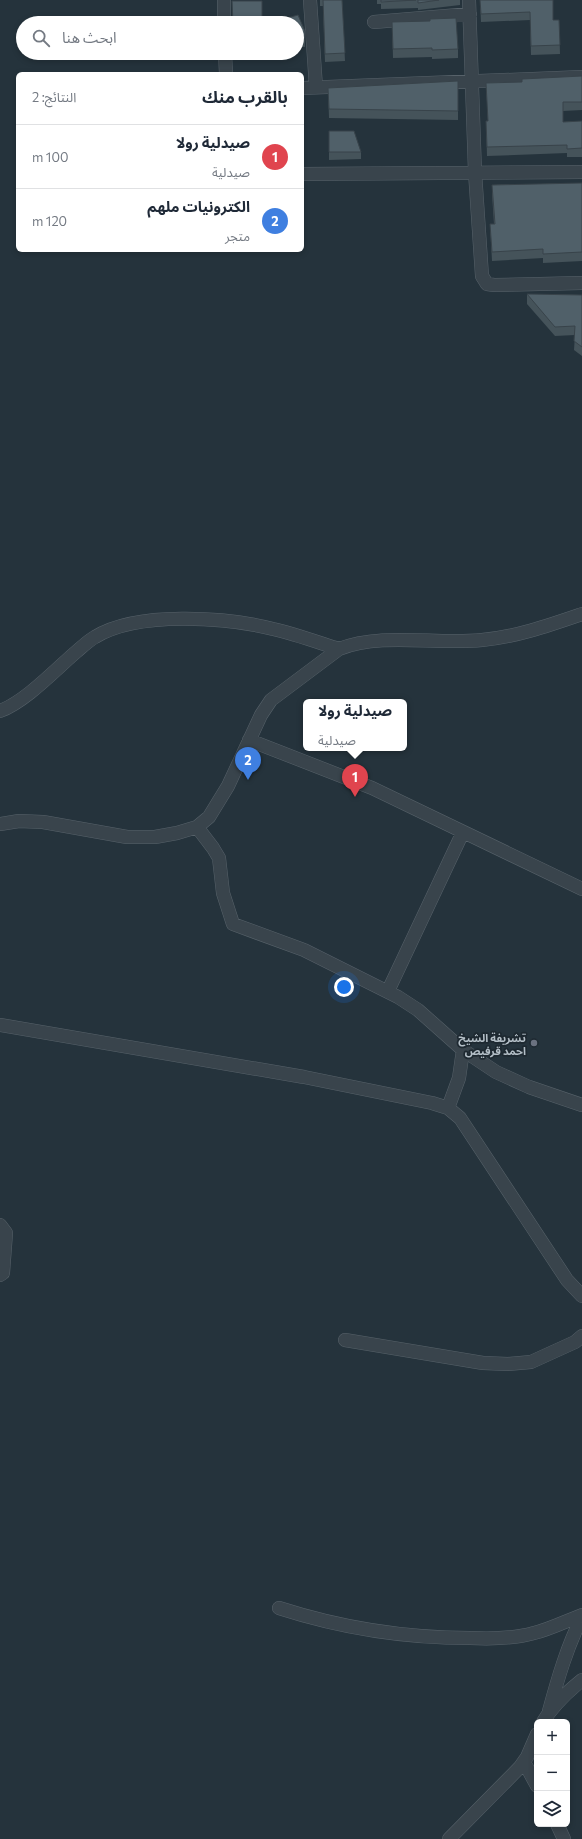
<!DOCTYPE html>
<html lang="ar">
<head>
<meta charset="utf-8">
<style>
	body { margin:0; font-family:Commissioner,"Noto Sans Arabic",sans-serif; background:#f6f6f7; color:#1f2937; direction:rtl }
	.controls { position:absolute; right:12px; bottom:12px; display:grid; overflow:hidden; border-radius:6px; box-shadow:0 2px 6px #0003 }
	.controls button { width:36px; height:36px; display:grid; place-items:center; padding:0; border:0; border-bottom:1px solid #e0e1e3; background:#fff; color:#1f2937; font:20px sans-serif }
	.you { position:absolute; left:344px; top:987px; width:14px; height:14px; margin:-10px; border:3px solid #fff; border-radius:50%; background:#1a73e8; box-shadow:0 0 0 6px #1a73e833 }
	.badge { display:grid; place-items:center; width:26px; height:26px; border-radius:50%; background:#51718b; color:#fff; font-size:13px; font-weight:700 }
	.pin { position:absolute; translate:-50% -33px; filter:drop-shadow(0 1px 2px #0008) }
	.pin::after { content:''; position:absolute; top:21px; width:14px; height:12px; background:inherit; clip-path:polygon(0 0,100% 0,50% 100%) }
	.popup { position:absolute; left:303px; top:699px; width:104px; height:52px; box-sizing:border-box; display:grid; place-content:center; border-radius:6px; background:#fff; filter:drop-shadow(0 1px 3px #0005); font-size:13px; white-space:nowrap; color:#747a83 }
	.popup b { font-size:15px; color:#1f2937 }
	.popup::after { content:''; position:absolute; left:50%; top:100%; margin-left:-8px; border:8px solid transparent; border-top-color:#fff }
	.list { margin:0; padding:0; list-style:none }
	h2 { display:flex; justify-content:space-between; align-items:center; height:52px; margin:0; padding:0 16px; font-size:17px }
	h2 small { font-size:13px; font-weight:400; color:#747a83 }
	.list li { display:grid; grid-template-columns:26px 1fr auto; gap:12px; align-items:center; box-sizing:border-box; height:64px; padding:0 16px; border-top:1px solid #e0e1e3 }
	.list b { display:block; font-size:15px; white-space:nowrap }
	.list p { margin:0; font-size:13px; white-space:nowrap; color:#747a83 }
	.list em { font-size:13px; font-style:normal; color:#747a83 }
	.icon { flex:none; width:22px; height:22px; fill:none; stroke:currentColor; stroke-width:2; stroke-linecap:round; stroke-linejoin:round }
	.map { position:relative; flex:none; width:582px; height:1839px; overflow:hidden; direction:ltr }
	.search { position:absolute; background:#fff; box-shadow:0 2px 6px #0003; left:16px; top:16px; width:288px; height:44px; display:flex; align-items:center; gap:10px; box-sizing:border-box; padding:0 14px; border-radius:22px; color:#747a83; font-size:15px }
	.panel { position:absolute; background:#fff; box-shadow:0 2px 6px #0003; left:16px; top:72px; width:288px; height:180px; border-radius:6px; direction:rtl }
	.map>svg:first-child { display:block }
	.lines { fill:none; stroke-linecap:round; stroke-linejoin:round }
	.minor-casing { stroke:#57626a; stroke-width:14 }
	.minor { stroke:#39444c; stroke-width:13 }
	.wall { fill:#45535a }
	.building { fill:#506069; stroke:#38434a }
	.worship-dot { fill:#6b7280; stroke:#1e2931; stroke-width:1.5 }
	.labels { text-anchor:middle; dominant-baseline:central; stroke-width:3.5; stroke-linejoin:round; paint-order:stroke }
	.poi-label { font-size:11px; font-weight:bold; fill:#b4bfc7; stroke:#1e2931; text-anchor:end }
</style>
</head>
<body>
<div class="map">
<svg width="582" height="1839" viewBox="0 0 582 1839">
	<rect width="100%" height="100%" fill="#25333c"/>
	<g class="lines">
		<defs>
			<path id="minor" d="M 224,0 L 224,23
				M 310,0 L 316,87
				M 469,0 L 475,172 L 482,276 L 487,284 L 494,285 L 582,283
				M 374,22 L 470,14
				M 225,53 L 226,74
				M 302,88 L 582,77
				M 302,174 L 582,172
				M 0,711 C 25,702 55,670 76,652 C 82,647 88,641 95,637 C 137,611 226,617 273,629 C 295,634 317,642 339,649
				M 249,740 L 372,788 L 582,889
				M 0,824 L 19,821 L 43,822 L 127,837 L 155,837 L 177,833 L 197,827 L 209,817 L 228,786 L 261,715 L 271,700 L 339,649 C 382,632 436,645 482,640 C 516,637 550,625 582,614
				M 197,827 L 213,848 L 219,858 L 223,893 L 233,924 L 304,950 L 398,997 L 418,1010 L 463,1050
				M 388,991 L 463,832
				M 0,1025 L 304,1077 L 432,1103 L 448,1108 L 460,1118 L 567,1280 L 582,1296
				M 448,1108 L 459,1078 L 463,1050 L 496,1072 L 529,1087 L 582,1105
				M 0,1225 L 6,1233 L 3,1273 L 0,1275
				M 345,1340 L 483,1363 L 508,1364 L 531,1362 L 575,1342 L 582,1336
				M 279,1608 C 341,1628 405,1638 470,1638 C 491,1639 513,1639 534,1633 C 550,1629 566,1621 582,1615
				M 549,1711 C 558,1678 567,1647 582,1617
				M 543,1722 C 553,1705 566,1693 582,1680
				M 524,1762 L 537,1786
				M 557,1824 L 564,1839
				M 449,1839 L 520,1767 L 527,1757 L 537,1734"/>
		</defs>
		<use href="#minor" class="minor-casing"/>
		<use href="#minor" class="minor"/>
	</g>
	<path class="wall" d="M 320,0 L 342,0 L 345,61 L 325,62 L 323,6 L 320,6 Z
		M 377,0 L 460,0 L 460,5 L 418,10 L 418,8 L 381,9 L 381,4 L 377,4 Z
		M 480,0 L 553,0 L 553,20 L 559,20 L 560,54 L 531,55 L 530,20 L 481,22 Z
		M 392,22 L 458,49 L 458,58 L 432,59 L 432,57 L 393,58 Z
		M 297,23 L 305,39 L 305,47 L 297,46 Z
		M 233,53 L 262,53 L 262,60 L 233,60 Z
		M 582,76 L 582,110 L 563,111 L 563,122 L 582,121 L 582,157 L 567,157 L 567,153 L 487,156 L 486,121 L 488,121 L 486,83 L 522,82 Z
		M 458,81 L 458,120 L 329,118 L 328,88 Z
		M 329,131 L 361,152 L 361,159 L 329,160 Z
		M 582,183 L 582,261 L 543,263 L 543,258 L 492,261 L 490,224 L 494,224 L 492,194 L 492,185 Z
		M 527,294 L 582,295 L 582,356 L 574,350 L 575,335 L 555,336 L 527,304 Z"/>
	<path class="building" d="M 323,0 L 342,0 L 345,53 L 325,54 Z
		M 381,0 L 416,0 L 381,2 Z
		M 418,0 L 439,0 L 418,3 Z
		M 480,0 L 553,0 L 553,20 L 559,20 L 560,45 L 531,46 L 530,12 L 481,14 Z
		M 232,1 L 262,1 L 262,23 L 233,23 Z
		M 298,15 L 305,31 L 305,39 L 297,39 L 297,23 L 276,23 L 279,18 L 285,16 L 287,18 Z
		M 456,18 L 458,49 L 432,50 L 432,48 L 393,49 L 392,22 L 430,21 L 430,19 Z
		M 582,76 L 582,102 L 563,102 L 563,122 L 582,121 L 582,148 L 567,149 L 567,145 L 487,147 L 486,121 L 488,121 L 486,83 L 522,82 L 522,79 Z
		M 458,81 L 458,111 L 329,109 L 328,88 Z
		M 329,131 L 354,131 L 361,152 L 329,152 Z
		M 582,183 L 582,252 L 543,254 L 543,249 L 492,252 L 490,224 L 495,224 L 492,185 Z
		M 527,294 L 582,295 L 582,347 L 574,341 L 575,326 L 555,327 Z"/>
	<circle class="worship-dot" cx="534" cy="1043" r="4"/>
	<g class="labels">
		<g class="poi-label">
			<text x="526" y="1037">تشريفة الشيخ<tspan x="526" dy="13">احمد قرفيص</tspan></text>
		</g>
	</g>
</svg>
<div class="controls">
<button>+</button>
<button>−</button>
<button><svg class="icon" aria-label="layers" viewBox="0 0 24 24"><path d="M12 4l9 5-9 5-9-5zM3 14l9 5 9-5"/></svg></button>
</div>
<div class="you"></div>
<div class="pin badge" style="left:355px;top:797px;background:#e0444e">1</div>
<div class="popup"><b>صيدلية رولا</b>صيدلية</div>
<div class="pin badge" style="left:248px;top:780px;background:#3f7fe0">2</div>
<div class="search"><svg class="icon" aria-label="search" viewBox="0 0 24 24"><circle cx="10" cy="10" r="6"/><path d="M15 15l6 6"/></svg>ابحث هنا</div>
<section class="panel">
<h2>بالقرب منك<small>النتائج: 2</small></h2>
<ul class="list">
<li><span class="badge" style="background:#e0444e">1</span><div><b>صيدلية رولا</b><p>صيدلية</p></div><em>100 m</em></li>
<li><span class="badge" style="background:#3f7fe0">2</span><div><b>الكترونيات ملهم</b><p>متجر</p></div><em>120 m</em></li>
</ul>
</section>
</div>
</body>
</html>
